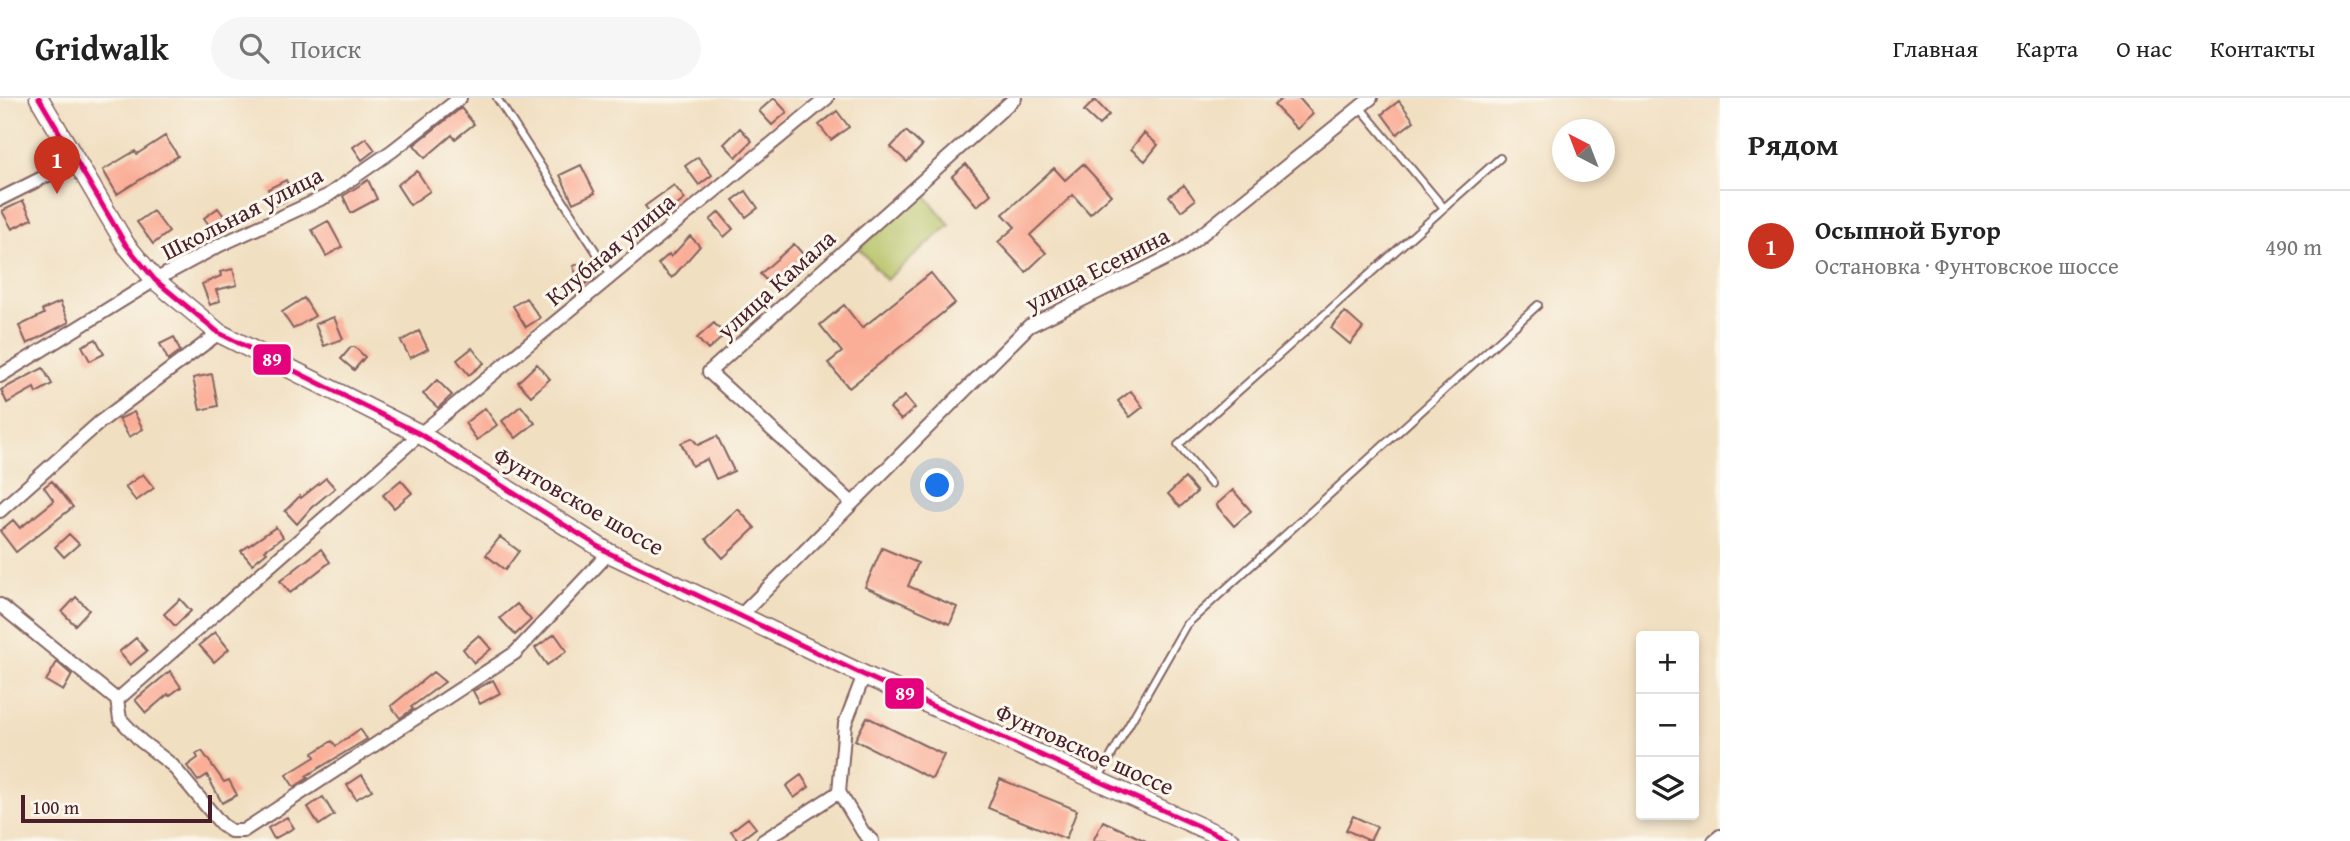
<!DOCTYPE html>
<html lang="ru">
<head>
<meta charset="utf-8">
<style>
	body { margin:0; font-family:"Gentium Book Plus",serif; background:#f6f6f6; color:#222 }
	.controls { position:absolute; right:21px; bottom:21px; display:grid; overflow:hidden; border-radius:7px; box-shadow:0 4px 10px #0003 }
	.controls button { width:63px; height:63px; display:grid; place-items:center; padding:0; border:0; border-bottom:2px solid #e0e0e0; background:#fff; color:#222; font:35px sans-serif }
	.compass { position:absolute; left:1552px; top:21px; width:63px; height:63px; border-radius:50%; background:#fff; box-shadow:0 4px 10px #0003; rotate:318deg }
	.scale { position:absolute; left:21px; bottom:18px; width:191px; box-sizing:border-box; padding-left:7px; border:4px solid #4a1f2b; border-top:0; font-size:19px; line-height:24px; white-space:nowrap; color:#4a1f2b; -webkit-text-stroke:5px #fbf7ec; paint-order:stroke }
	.you { position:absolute; left:938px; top:388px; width:24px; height:24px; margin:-18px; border:5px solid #fff; border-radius:50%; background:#1a73e8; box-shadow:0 0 0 10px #1a73e833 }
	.badge { display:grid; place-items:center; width:46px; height:46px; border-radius:50%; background:#c8321e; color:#fff; font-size:23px; font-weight:700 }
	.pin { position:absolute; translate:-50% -58px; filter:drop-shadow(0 2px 4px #0008) }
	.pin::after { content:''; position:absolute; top:37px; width:24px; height:21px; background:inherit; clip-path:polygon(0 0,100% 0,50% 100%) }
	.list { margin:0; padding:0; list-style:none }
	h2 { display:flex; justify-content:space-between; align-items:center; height:91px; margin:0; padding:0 28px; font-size:30px }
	h2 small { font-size:23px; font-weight:400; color:#767676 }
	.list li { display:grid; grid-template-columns:46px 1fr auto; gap:21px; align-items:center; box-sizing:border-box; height:112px; padding:0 28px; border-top:2px solid #e0e0e0 }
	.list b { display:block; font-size:26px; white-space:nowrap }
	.list p { margin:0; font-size:23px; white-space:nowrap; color:#767676 }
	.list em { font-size:23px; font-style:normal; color:#767676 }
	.icon { flex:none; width:38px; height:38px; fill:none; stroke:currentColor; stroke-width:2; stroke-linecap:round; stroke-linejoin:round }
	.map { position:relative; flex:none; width:1720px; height:743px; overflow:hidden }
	header { display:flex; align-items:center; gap:42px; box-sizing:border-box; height:98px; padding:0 35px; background:#fff; border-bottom:2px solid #e0e0e0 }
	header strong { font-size:33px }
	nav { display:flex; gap:38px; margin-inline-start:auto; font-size:24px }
	.search { width:490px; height:63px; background:#f6f6f6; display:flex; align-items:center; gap:18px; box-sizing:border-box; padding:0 24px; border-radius:38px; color:#767676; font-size:26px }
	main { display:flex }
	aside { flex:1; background:#fff }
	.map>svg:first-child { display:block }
	.green { fill:#b4c163; stroke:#7f7047; stroke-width:2 }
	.building { fill:#faae97 }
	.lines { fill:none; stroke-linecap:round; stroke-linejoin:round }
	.lane-casing { stroke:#846260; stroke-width:10 }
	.street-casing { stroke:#846260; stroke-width:16 }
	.secondary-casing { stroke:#846260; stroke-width:21 }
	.lane { stroke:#fff; stroke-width:6 }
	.street { stroke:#fff; stroke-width:12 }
	.secondary { stroke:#fff; stroke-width:18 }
	.bus-1-casing { stroke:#fbf7ec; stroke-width:10 }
	.bus-1 { stroke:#e5007d; stroke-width:5 }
	.labels { text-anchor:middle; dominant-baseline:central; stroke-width:6; stroke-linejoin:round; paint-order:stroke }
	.street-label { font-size:24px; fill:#4a1f2b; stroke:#fbf7ec }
	.line-badge { stroke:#fbf7ec; stroke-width:2.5 }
	.badge-label { font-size:19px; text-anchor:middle; font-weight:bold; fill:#fff }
</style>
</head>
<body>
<header>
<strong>Gridwalk</strong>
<div class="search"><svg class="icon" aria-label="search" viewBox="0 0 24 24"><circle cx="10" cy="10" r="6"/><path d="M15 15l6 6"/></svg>Поиск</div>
<nav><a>Главная</a><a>Карта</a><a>О нас</a><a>Контакты</a></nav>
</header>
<main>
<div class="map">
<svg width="1720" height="743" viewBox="0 0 1720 743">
	<rect width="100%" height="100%" fill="#fbf7ec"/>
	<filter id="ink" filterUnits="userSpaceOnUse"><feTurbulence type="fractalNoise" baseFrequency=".0143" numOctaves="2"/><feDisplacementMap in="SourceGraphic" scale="14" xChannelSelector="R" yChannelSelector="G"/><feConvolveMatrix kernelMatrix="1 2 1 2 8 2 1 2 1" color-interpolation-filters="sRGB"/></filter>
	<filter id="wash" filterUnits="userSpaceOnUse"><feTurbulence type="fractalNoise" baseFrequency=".00686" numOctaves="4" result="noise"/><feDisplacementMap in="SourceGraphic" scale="28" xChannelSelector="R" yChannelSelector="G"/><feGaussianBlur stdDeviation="1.57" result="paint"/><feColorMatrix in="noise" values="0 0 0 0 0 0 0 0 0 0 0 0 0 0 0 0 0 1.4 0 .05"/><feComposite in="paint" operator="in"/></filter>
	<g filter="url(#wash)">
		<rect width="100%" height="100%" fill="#f1dfc1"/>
		<path class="green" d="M 923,95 L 950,127 L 886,182 L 859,150 Z"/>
		<g id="blocks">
			<path class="building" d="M 774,0 L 787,14 L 772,27 L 759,13 Z
				M 1283,0 L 1299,0 L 1313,16 L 1297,31 L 1274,7 Z
				M 1095,2 L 1109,17 L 1099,27 L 1084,13 Z
				M 1399,3 L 1414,23 L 1397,36 L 1382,16 Z
				M 461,10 L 474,26 L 455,41 L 452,37 L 425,60 L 414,47 Z
				M 837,13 L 849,29 L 831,42 L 819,27 Z
				M 740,30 L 752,43 L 736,59 L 724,46 Z
				M 906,33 L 922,48 L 907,64 L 891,49 Z
				M 1144,35 L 1158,47 L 1145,63 L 1131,51 Z
				M 165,38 L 178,58 L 117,96 L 103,72 L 135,53 L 137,56 Z
				M 366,40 L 375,52 L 362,62 L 353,49 Z
				M 698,59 L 712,77 L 699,87 L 685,68 Z
				M 966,66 L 991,96 L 977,108 L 952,78 Z
				M 1083,66 L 1111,97 L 1090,116 L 1073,97 L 1030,137 L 1046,155 L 1026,174 L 998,144 L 1015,129 L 1003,116 L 1054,70 L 1065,82 Z
				M 581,67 L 595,95 L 573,105 L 560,77 Z
				M 417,73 L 430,93 L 410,107 L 397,87 Z
				M 286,82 L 294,99 L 275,108 L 268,91 Z
				M 368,82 L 377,101 L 351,115 L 343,98 Z
				M 674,87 L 685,101 L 656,123 L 645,108 Z
				M 1184,87 L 1195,102 L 1181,113 L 1169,98 Z
				M 746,93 L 758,110 L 746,119 L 733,102 Z
				M 23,103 L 32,121 L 12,131 L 2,113 Z
				M 218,110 L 229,125 L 215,135 L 204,120 Z
				M 153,113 L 169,134 L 153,146 L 137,124 Z
				M 719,114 L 733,131 L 724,139 L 710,122 Z
				M 328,123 L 342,149 L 326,158 L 312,132 Z
				M 690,138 L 700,148 L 672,180 L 658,166 L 669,156 L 671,159 Z
				M 794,146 L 810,164 L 778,194 L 760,176 Z
				M 587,163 L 594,181 L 581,188 L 573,168 Z
				M 233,171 L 237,187 L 216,192 L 220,203 L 210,207 L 202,186 L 221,178 L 220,174 Z
				M 931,175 L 955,205 L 849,290 L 828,265 L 842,254 L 820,227 L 844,207 L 862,230 Z
				M 304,200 L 315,218 L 293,231 L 282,214 Z
				M 526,200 L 540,220 L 526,229 L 513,208 Z
				M 60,204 L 69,224 L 27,246 L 19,228 L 44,216 L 42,212 Z
				M 1345,214 L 1363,230 L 1350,246 L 1331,230 Z
				M 334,219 L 343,241 L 324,248 L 315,226 Z
				M 714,225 L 725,237 L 708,252 L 697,240 Z
				M 419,233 L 428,251 L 410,260 L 401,243 Z
				M 174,239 L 180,253 L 168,262 L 160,246 Z
				M 96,241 L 104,256 L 90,263 L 82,248 Z
				M 351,249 L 355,249 L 365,259 L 354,272 L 341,261 Z
				M 472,250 L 484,265 L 469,277 L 457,262 Z
				M 537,266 L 550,281 L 531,298 L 518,284 Z
				M 43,270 L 52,286 L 36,295 L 34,290 L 7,305 L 1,292 Z
				M 212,276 L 218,308 L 200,312 L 193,280 Z
				M 437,282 L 452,297 L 438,310 L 423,296 Z
				M 1131,293 L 1143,309 L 1130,319 L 1118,303 Z
				M 905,298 L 915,310 L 901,322 L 890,310 Z
				M 521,308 L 535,325 L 516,340 L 502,323 Z
				M 485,310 L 497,327 L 477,342 L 465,325 Z
				M 134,314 L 143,331 L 129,339 L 119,321 Z
				M 717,338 L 734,373 L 716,381 L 707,361 L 692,368 L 681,345 L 692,340 L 698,347 Z
				M 143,376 L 154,390 L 136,403 L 125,389 Z
				M 326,380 L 335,390 L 311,410 L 297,426 L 285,413 L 300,398 L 301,400 Z
				M 1185,380 L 1197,394 L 1180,409 L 1168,396 Z
				M 401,382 L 412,395 L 394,410 L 383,397 Z
				M 52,383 L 73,409 L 16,454 L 0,433 L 13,422 L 20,430 L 54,403 L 44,389 Z
				M 1233,392 L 1251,413 L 1234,428 L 1216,407 Z
				M 738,411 L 755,430 L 723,460 L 706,441 Z
				M 276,429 L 283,439 L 265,452 L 267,454 L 252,466 L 241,453 Z
				M 69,436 L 79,446 L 64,459 L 55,449 Z
				M 500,439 L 519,453 L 505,472 L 486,457 Z
				M 882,450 L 918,465 L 908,488 L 957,509 L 950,526 L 865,489 Z
				M 321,451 L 330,464 L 290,495 L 280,483 Z
				M 76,499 L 89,512 L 75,527 L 62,514 Z
				M 180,501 L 191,513 L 175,528 L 164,516 Z
				M 517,506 L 531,522 L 515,537 L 500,520 Z
				M 215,534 L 229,551 L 214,564 L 199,547 Z
				M 555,536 L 567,553 L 547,567 L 535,550 Z
				M 479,537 L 491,551 L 474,565 L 463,551 Z
				M 136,540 L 147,553 L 130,567 L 119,554 Z
				M 57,564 L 72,577 L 63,593 L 46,583 Z
				M 170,573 L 181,589 L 169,598 L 168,596 L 146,615 L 135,602 Z
				M 433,574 L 445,584 L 411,609 L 413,611 L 400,620 L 391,608 Z
				M 493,582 L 500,595 L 480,606 L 473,593 Z
				M 867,619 L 944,657 L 932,681 L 855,642 Z
				M 360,631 L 367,641 L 306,678 L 308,680 L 294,689 L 286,677 L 315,659 L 313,655 L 332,643 L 336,648 Z
				M 202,653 L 224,684 L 229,682 L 237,697 L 222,705 L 207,677 L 198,683 L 187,668 L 198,660 L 196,656 Z
				M 362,677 L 372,692 L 356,701 L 347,687 Z
				M 801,677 L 809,689 L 794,700 L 786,688 Z
				M 1000,681 L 1077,712 L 1066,741 L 988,710 Z
				M 323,699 L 334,717 L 319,727 L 308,709 Z
				M 1353,718 L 1377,729 L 1370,743 L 1346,732 Z
				M 287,719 L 294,730 L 274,741 L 268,730 Z
				M 748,720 L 756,730 L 739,743 L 731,733 Z
				M 1103,723 L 1146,743 L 1093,743 Z"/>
		</g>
	</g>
	<g filter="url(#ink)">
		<use href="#blocks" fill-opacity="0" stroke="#846260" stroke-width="2"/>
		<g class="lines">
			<defs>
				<path id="lane" d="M 497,0 L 611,177
					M 1360,9 L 1444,110
					M 1211,386 L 1178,347 L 1500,60
					M 1098,681 L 1186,527 L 1538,207"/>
				<path id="street" d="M 0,101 L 76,63
					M 0,278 L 155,182 L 220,147 L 327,98 L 392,53 L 460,0
					M 852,405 L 709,274 L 1015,0
					M 0,413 L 100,324 L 219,235
					M 0,507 L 117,602 L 120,621 L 141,643 L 172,667 L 222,727 L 231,733 L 243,733 L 515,555 L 609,455
					M 741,517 L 1029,228 L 1181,153 L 1371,0
					M 117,602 L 420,336 L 827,0
					M 839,694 L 863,734 L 872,743
					M 763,743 L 839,694 L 845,626 L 864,577
					M 1714,743 L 1720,738"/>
				<path id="secondary" d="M 39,0 L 126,147 L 155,182 L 219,235 L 420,336 L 609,455 L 864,577 L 1231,743"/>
			</defs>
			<use href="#lane" class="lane-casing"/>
			<use href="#street" class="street-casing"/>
			<use href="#secondary" class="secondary-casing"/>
			<use href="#lane" class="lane"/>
			<use href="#street" class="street"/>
			<use href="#secondary" class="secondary"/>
			<defs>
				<path id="bus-1" d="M 39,0 L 126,147 L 155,182 L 219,235 L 420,336 L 609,455 L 864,577 L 1231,743"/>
			</defs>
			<use href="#bus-1" class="bus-1-casing"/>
			<use href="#bus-1" class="bus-1"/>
		</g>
	</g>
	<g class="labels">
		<g class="street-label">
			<text transform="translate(242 115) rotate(-27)">Школьная улица</text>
			<text transform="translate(610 151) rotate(-40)">Клубная улица</text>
			<text transform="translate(1097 171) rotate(-27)">улица Есенина</text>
			<text transform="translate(776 186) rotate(-42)">улица Камала</text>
			<text transform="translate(579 403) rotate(30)">Фунтовское шоссе</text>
			<text transform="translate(1085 651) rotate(24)">Фунтовское шоссе</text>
		</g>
	</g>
	<g class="line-badge">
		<rect x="252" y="245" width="40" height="33" rx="7" fill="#e5007d"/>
		<rect x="884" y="579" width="41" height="33" rx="7" fill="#e5007d"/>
	</g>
	<g class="badge-label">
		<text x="272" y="268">89</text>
		<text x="905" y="602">89</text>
	</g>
</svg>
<div class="controls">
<button>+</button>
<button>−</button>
<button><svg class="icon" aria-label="layers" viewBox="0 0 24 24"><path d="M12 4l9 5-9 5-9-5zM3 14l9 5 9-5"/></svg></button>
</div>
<svg class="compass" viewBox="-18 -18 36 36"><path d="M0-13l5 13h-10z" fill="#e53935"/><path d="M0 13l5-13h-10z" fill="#767676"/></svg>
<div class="scale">100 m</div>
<div class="you"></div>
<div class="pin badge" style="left:57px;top:96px">1</div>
</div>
<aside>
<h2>Рядом<small></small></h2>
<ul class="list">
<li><span class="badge">1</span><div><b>Осыпной Бугор</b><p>Остановка · Фунтовское шоссе</p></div><em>490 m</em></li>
</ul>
</aside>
</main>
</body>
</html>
